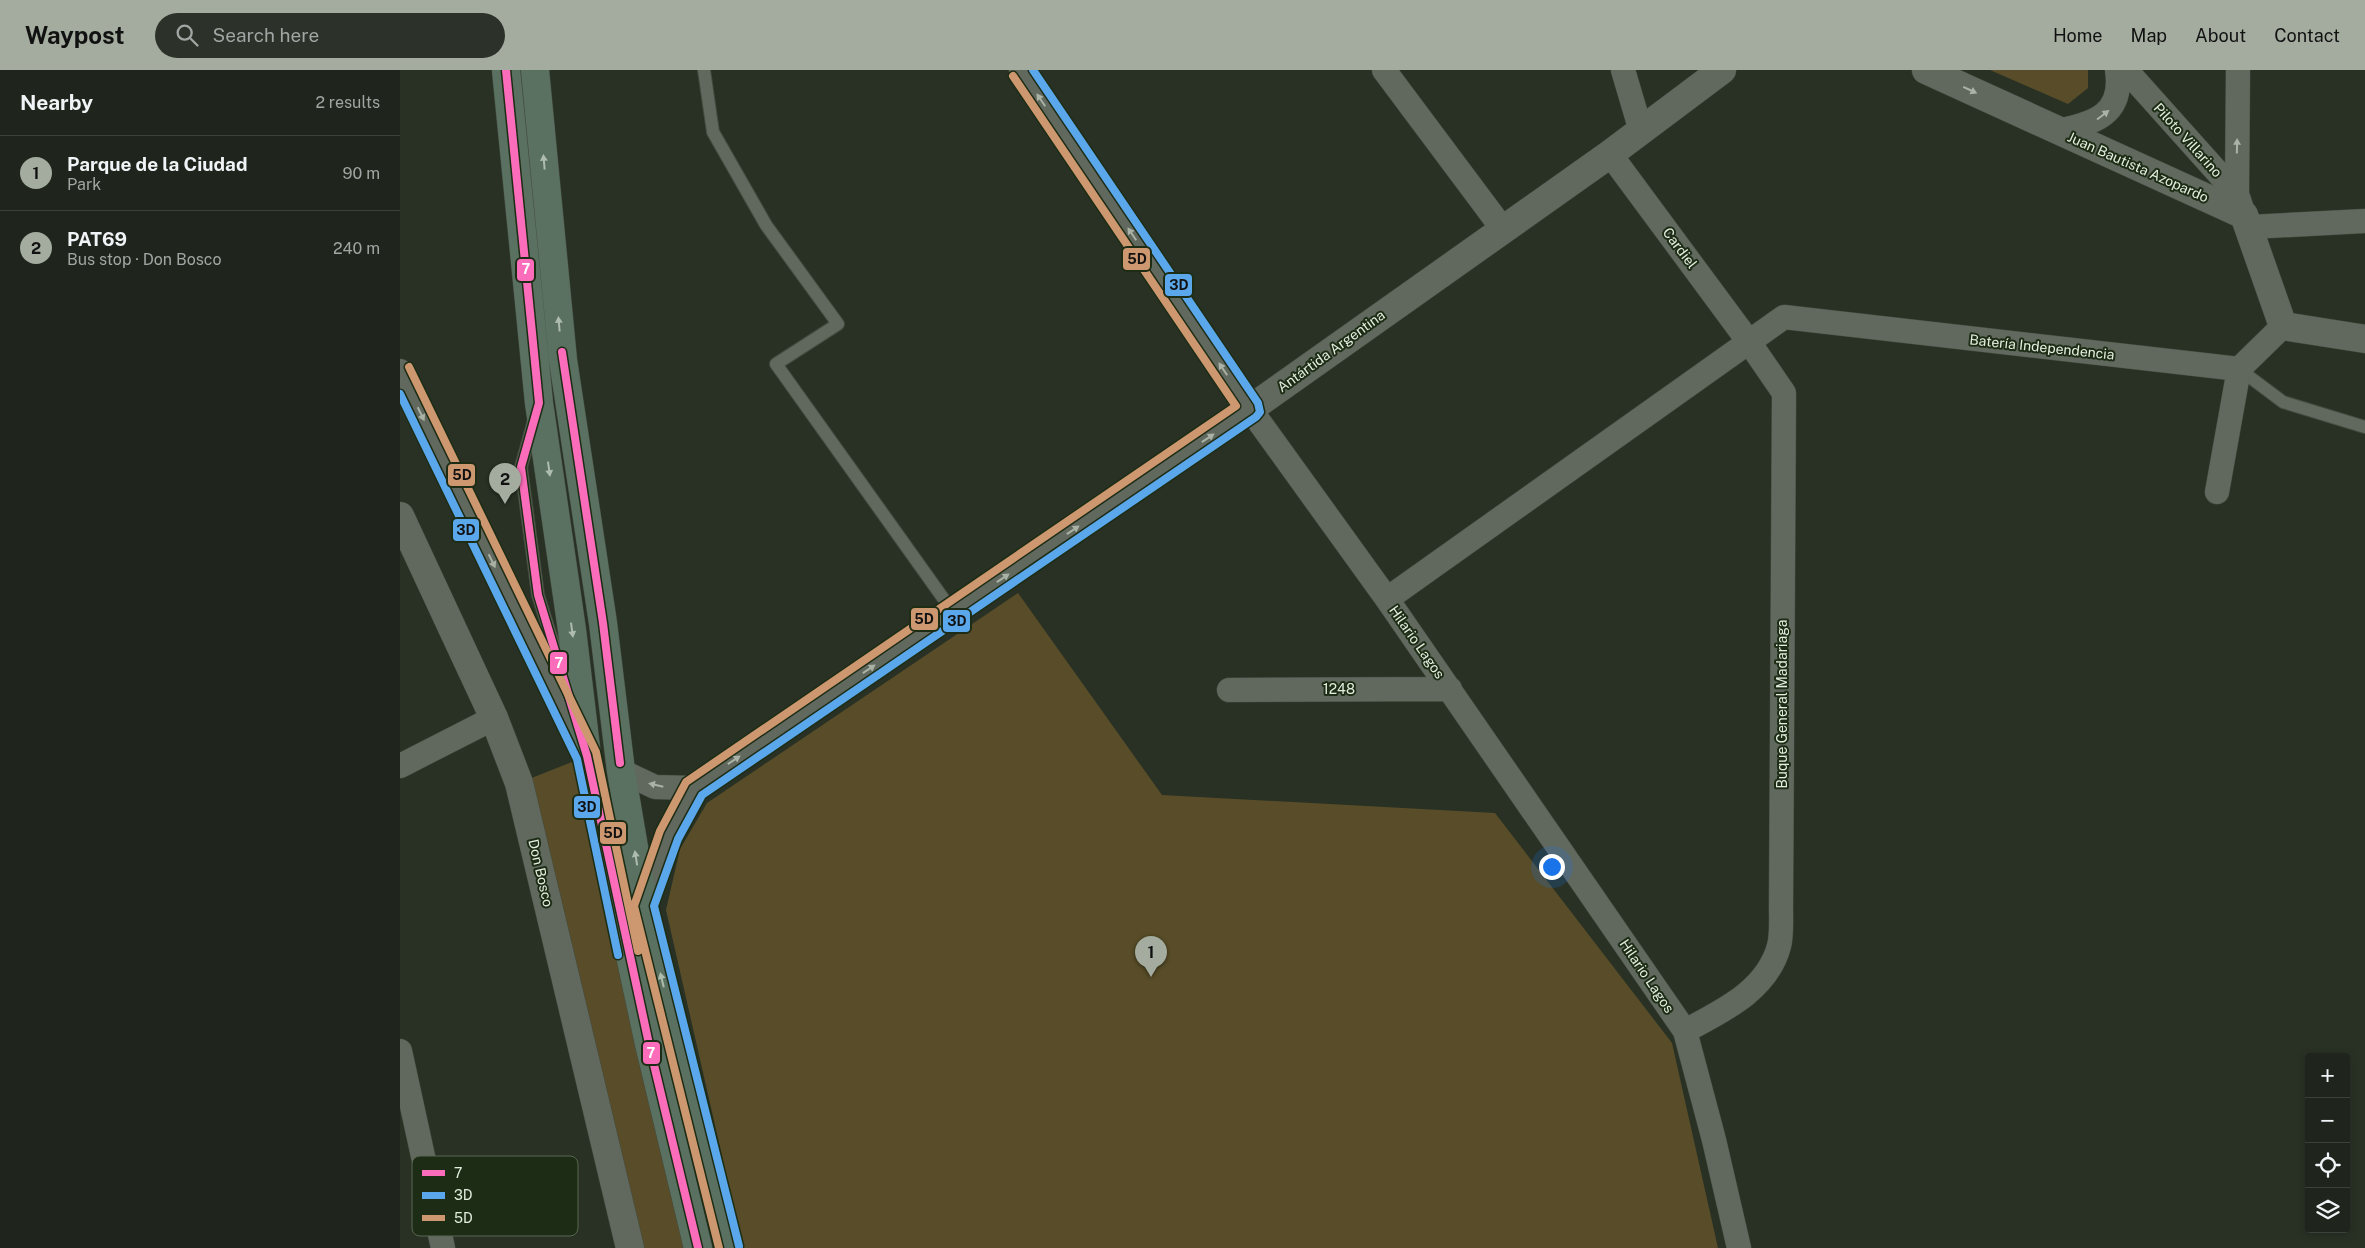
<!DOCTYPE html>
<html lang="en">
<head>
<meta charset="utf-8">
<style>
	body { margin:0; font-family:"Public Sans",sans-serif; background:#2c3129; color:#f1f3f6 }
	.controls { position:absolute; right:15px; bottom:15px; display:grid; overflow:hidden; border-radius:5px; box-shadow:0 2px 8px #0003 }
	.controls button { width:45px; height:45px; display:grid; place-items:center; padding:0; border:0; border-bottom:1px solid #3c423b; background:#1f251c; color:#f1f3f6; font:25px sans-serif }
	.you { position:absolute; left:1151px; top:796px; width:18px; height:18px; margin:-12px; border:4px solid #fff; border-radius:50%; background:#1a73e8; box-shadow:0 0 0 8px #1a73e833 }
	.badge { display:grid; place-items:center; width:32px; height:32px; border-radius:50%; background:#a3ac9e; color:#111; font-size:16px; font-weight:700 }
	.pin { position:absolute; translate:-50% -41px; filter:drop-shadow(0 1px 2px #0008) }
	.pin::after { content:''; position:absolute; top:26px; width:18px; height:15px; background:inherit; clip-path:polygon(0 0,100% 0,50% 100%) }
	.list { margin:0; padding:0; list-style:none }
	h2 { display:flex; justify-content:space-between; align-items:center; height:65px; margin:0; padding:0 20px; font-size:21px }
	h2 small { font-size:16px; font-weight:400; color:#a1a5a3 }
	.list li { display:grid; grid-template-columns:32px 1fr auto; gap:15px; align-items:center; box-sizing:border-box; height:75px; padding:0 20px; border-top:1px solid #3c423b }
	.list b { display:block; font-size:19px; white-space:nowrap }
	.list p { margin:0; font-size:16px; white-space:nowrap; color:#a1a5a3 }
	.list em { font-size:16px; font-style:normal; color:#a1a5a3 }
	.icon { flex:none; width:28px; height:28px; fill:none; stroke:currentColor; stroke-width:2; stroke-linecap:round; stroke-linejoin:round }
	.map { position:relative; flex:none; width:1965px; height:1178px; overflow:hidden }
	header { display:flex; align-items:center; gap:30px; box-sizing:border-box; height:70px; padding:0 25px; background:#a3ac9e; color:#111 }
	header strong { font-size:24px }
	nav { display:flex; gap:28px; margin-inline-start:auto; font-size:18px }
	.search { width:350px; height:45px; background:#2c3129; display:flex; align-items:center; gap:12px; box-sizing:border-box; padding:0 18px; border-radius:28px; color:#a1a5a3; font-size:19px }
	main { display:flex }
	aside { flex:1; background:#1f251c }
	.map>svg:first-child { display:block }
	.green { fill:#584d28 }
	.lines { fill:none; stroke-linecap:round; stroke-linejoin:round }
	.lane-casing { stroke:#444c40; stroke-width:14 }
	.street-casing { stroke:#444c40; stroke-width:25 }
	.secondary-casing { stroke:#444c40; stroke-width:29 }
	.highway-casing { stroke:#444c40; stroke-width:29 }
	.lane { stroke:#61685e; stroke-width:12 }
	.street { stroke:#61685e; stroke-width:24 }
	.secondary { stroke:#61685e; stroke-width:28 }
	.highway { stroke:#5a7161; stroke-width:28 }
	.bus-1-casing { stroke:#1d2d15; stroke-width:11 }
	.bus-2-casing { stroke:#1d2d15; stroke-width:11 }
	.bus-3-casing { stroke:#1d2d15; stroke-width:11 }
	.bus-1 { stroke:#fb6dba; stroke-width:8 }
	.bus-2 { stroke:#5aa8eb; stroke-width:8 }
	.bus-3 { stroke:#cd976f; stroke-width:8 }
	.oneway { fill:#a9b2a5 }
	.oneway2 { fill:#adbcad }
	.labels { text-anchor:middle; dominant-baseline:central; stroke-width:4; stroke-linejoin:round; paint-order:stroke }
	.street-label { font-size:14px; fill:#e4eedf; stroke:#1d2d15 }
	.key { fill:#1d2d15; stroke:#596752; stroke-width:1 }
	.key-label { font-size:14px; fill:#e4eedf }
	.line-badge { stroke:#1d2d15; stroke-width:2 }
	.badge-label { font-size:14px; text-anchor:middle; font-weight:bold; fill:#fff }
	.pale-badge-label { font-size:14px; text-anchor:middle; font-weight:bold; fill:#111 }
</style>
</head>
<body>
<header>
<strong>Waypost</strong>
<div class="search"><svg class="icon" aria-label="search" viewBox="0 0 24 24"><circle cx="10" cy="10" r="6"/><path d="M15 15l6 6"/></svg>Search here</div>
<nav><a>Home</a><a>Map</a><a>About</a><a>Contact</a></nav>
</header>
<main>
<aside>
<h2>Nearby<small>2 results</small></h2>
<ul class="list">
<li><span class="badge">1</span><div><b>Parque de la Ciudad</b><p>Park</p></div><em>90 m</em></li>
<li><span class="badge">2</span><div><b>PAT69</b><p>Bus stop · Don Bosco</p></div><em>240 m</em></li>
</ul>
</aside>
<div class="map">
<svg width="1965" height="1178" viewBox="0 0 1965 1178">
	<rect width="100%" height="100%" fill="#293125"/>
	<path class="green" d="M 1590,0 L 1688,0 L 1688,18 L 1668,34 Z
		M 618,523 L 762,725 L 1095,743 L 1272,973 L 1318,1178 L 343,1178 L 266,840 L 280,779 L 307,733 Z
		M 187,686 L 298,1178 L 230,1178 L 119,713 Z"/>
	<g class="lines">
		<defs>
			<path id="lane" d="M 304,0 L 313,62 L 366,155 L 438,254 L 376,294 L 553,542
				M 1839,299 L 1883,332 L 1965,357
				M 134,350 L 121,397 L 138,525 L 169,625"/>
			<path id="street" d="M 621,0 L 850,339 L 987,529 L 1285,961 L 1314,1070 L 1339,1178
				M 984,0 L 1102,158
				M 1223,0 L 1241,61
				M 1726,0 L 1837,124 L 1844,145
				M 1658,61 C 1694,53 1724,45 1717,0
				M 1210,84 L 1349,272 L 1384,323 L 1381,838 C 1381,850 1382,865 1379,876 C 1367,921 1322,941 1285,961
				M 1837,124 L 1838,0
				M 1850,157 L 1965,151
				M 0,301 L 183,677
				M 1817,422 L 1839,299
				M 987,529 L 1384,247 L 1839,299 L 1883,256
				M 829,620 L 1050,619
				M 0,696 L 94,648
				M 221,701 L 255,717 L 294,718
				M 0,981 L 43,1178"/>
			<path id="secondary" d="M 1526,0 L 1844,145 L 1883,256 L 1965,269
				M 0,446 L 94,648 L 119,713 L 230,1178
				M 244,836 L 269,765 L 294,718 L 850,339 L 1210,84 L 1322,0"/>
			<path id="highway" d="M 106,0 L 139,333 L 172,560 L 187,686 L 249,974 L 298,1178
				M 135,0 L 163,290 L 203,553 L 221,701 L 244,836 L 329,1178"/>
		</defs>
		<use href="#lane" class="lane-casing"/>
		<use href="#street" class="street-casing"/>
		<use href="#secondary" class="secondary-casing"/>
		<use href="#highway" class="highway-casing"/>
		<use href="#lane" class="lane"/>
		<use href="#street" class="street"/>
		<use href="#secondary" class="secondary"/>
		<use href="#highway" class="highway"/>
		<defs>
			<path id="bus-1" d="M 106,0 L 139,333 L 121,397 L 138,525 L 187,686 L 249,974 L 298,1178
				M 162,282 L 203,553 L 220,693"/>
			<path id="bus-2" d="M 0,324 L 177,689 L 218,885
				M 339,1176 L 254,836 L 278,769 L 302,725 L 856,347 L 860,342 L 858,333 L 633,0"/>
			<path id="bus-3" d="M 9,297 L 196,682 L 238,881
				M 319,1178 L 234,836 L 260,761 L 286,712 L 836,336 L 613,6"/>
		</defs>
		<use href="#bus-1" class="bus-1-casing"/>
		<use href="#bus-2" class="bus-2-casing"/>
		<use href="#bus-3" class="bus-3-casing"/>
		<use href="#bus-1" class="bus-1"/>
		<use href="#bus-2" class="bus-2"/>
		<use href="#bus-3" class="bus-3"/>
	</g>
	<defs><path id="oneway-solid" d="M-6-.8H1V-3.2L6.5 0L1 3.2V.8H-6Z" transform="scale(1.25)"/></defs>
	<g class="oneway">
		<use href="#oneway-solid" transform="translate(1570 20) rotate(25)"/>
		<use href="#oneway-solid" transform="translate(641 30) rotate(-124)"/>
		<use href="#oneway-solid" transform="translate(1703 45) rotate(-37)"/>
		<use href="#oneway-solid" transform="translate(1837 76) rotate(-89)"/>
		<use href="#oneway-solid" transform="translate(732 164) rotate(-124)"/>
		<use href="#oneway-solid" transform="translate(823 299) rotate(-124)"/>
		<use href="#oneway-solid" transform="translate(21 344) rotate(64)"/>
		<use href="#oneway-solid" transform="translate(808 368) rotate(-34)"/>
		<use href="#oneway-solid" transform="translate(673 460) rotate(-34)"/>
		<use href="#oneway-solid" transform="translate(92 491) rotate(64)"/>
		<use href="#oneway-solid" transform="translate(603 508) rotate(-34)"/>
		<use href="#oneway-solid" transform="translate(469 599) rotate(-34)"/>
		<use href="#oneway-solid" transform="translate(334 690) rotate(-34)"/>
		<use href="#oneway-solid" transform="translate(256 715) rotate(-167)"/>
	</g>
	<g class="oneway2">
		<use href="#oneway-solid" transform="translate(144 92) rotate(-95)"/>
		<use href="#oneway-solid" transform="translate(159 254) rotate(-95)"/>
		<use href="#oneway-solid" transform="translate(149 399) rotate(82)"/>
		<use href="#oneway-solid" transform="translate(172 560) rotate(82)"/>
		<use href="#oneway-solid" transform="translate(236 788) rotate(-99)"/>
		<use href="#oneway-solid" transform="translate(262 910) rotate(-104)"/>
	</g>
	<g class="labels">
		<g class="street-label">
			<text transform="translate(1788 70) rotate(48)">Piloto Villarino</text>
			<text transform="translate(1738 97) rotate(24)">Juan Bautista Azopardo</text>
			<text transform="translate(1280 178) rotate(53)">Cardiel</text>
			<text transform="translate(1642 277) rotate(6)">Batería Independencia</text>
			<text transform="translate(931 281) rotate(-36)">Antártida Argentina</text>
			<text transform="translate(1017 572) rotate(55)">Hilario Lagos</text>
			<text x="939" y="619">1248</text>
			<text transform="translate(1382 634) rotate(-90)">Buque General Madariaga</text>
			<text transform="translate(141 803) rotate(77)">Don Bosco</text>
			<text transform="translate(1247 906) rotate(56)">Hilario Lagos</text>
		</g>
	</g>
	<rect x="12" y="1086" width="166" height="80" rx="8" class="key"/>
	<rect x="22" y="1100" width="23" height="6" fill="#fb6dba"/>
	<rect x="22" y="1122" width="23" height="7" fill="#5aa8eb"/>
	<rect x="22" y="1145" width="23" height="6" fill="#cd976f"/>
	<g class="key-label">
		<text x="54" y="1108">7</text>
		<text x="54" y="1130">3D</text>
		<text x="54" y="1153">5D</text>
	</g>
	<g class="line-badge">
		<rect x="722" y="177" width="29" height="24" rx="5" fill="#cd976f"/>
		<rect x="116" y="188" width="19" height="24" rx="5" fill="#fb6dba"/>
		<rect x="764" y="203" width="29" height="24" rx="5" fill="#5aa8eb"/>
		<rect x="47" y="393" width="29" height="24" rx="5" fill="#cd976f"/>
		<rect x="52" y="448" width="28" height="24" rx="5" fill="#5aa8eb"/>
		<rect x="510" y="537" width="29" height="24" rx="5" fill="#cd976f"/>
		<rect x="542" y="539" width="29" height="24" rx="5" fill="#5aa8eb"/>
		<rect x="149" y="581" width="19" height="24" rx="5" fill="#fb6dba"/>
		<rect x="173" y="725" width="28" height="24" rx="5" fill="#5aa8eb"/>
		<rect x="199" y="751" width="28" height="24" rx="5" fill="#cd976f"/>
		<rect x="242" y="971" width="19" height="24" rx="5" fill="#fb6dba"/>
	</g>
	<g class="badge-label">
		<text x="126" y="204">7</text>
		<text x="159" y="598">7</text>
		<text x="251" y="988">7</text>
	</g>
	<g class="pale-badge-label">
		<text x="737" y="194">5D</text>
		<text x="779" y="220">3D</text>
		<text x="62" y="410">5D</text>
		<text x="66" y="465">3D</text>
		<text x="524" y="554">5D</text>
		<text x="557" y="556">3D</text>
		<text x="187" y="742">3D</text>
		<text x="213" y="768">5D</text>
	</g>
</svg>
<div class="controls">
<button>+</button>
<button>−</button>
<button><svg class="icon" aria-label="locate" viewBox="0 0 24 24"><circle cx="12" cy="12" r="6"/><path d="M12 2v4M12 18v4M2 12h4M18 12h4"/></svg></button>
<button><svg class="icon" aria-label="layers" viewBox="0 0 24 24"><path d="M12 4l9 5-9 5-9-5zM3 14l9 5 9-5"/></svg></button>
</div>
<div class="you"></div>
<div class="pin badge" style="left:751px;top:907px">1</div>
<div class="pin badge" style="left:105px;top:434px">2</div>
</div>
</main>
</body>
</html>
